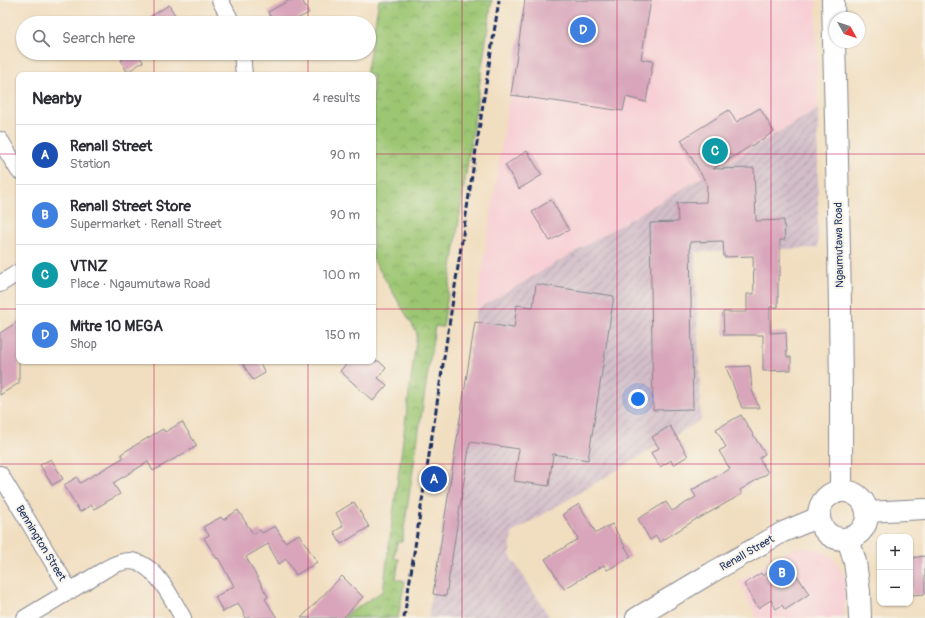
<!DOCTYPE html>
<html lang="en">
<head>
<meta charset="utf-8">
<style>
	body { margin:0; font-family:Pangolin,sans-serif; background:#f7f7f7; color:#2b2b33 }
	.controls { position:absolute; right:12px; bottom:12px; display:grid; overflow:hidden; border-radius:8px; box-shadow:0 1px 3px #0004 }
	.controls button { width:36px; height:36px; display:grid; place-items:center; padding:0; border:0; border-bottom:1px solid #e1e1e2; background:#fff; color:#2b2b33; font:20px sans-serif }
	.compass { position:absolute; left:829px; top:12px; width:36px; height:36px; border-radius:50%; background:#fff; box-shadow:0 1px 3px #0004; rotate:129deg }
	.you { position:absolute; left:638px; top:399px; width:14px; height:14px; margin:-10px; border:3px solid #fff; border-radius:50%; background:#1a73e8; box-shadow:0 0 0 6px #1a73e833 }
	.badge { display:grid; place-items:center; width:26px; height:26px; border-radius:50%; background:#db2777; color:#fff; font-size:13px; font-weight:700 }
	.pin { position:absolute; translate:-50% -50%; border:2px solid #fff; box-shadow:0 1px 4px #0006 }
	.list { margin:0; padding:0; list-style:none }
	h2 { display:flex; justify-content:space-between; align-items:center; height:52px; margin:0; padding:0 16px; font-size:17px }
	h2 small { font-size:13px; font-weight:400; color:#7c7c81 }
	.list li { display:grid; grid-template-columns:26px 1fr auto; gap:12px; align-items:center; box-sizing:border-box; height:60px; padding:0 16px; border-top:1px solid #e1e1e2 }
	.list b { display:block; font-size:15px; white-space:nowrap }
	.list p { margin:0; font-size:13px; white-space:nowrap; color:#7c7c81 }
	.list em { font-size:13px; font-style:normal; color:#7c7c81 }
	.icon { flex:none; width:22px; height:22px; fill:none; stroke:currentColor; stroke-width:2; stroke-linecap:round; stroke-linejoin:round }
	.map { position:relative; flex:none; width:925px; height:618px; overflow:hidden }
	.search { position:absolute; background:#fff; box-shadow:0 1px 3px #0004; left:16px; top:16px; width:360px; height:44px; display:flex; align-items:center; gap:10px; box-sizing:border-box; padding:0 14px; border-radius:22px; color:#7c7c81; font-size:15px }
	.panel { position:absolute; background:#fff; box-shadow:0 1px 3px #0004; left:16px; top:72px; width:360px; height:292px; border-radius:8px }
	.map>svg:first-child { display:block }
	.built { fill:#f7cfd4 }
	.industrial { fill:url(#industrial-furrows) }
	.park { fill:url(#park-crowns); stroke:#5c7a68 }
	.building { fill:#d8a5ba }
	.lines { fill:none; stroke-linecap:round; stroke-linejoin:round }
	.minor-casing { stroke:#86868f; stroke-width:18 }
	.tertiary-casing { stroke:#86868f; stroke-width:22 }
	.secondary-casing { stroke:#86868f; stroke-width:24 }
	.minor { stroke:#fff; stroke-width:16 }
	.tertiary { stroke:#fff; stroke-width:20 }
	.secondary { stroke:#fff; stroke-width:22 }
	.rail { stroke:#1b2f5e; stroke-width:3; stroke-dasharray:6 3; stroke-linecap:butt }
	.grid { fill:none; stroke:#c2185b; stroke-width:1; stroke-opacity:0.55 }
	.labels { text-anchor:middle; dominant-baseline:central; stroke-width:4; stroke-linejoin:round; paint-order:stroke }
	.street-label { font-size:11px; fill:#1b2f5e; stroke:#f7f3e8 }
</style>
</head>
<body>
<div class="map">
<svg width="925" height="618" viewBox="0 0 925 618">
	<defs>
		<pattern id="industrial-furrows" width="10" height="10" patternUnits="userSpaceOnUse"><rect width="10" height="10" fill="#d2bdc8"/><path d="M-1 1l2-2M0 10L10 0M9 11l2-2" fill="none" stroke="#aa9aa6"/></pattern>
		<pattern id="park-crowns" width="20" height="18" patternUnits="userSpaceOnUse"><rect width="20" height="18" fill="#9cc672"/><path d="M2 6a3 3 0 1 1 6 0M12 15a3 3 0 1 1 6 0" fill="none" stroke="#7ea161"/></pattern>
	</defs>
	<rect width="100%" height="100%" fill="#f7f3e8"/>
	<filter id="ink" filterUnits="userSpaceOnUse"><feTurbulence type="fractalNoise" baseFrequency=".025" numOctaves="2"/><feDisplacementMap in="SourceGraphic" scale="8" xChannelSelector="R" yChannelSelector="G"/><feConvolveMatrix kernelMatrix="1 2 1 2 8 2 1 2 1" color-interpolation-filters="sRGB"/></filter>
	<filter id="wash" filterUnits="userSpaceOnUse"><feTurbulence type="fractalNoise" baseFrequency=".012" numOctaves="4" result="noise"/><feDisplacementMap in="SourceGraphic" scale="16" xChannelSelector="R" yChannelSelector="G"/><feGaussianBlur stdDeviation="0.9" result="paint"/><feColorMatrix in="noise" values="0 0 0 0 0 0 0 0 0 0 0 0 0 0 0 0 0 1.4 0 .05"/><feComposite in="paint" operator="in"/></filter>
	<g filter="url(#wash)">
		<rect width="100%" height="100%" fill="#f1dec0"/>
		<path class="built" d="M 524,0 L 816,0 L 818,109 L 476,310 Z
			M 805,547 L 823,551 L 834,559 L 841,570 L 845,579 L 844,618 L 757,618 L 739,581 L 791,549 Z"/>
		<path class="industrial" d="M 818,109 L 818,248 L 695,252 L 701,420 L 512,533 L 510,555 L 550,618 L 428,618 L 476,310 Z"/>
		<path class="park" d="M 379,0 L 492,0 L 443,327 L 435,326 L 402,542 L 397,542 L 394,558 L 399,559 L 396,579 L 405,581 L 398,618 L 341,618 L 383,591 L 417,333 L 373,259 L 373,75 L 366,75 Z"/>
		<g id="blocks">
			<path class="building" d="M 290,0 L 302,0 L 309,13 L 289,23 L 274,23 L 268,12 Z
				M 525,0 L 651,0 L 641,59 L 653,61 L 646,102 L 626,97 L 623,111 L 511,95 Z
				M 169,5 L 180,23 L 140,23 Z
				M 133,53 L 138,53 L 143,62 L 127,72 L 121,60 Z
				M 760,108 L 774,132 L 713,169 L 754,168 L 756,221 L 784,220 L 785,240 L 780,240 L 780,275 L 778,275 L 778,307 L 770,307 L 770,333 L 786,332 L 787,357 L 791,357 L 791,370 L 763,371 L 763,335 L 724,335 L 723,312 L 747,312 L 747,294 L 754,294 L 753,256 L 724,257 L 723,241 L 690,242 L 693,409 L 653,410 L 650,223 L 678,222 L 677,203 L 706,202 L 707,184 L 681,140 L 729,110 L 736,122 Z
				M 527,151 L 542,175 L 519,189 L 505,165 Z
				M 551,200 L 569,230 L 550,241 L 532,212 Z
				M 536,284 L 614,296 L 588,460 L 553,454 L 549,486 L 514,481 L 519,449 L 470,442 L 446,596 L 433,594 L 475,322 L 514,328 L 517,305 L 533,307 Z
				M 19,321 L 19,383 L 0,395 L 0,333 Z
				M 241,361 L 259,361 L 265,373 L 253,380 Z
				M 349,361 L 379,361 L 386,368 L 378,378 L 387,385 L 373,401 L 340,371 Z
				M 750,366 L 752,390 L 759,408 L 742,408 L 726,367 Z
				M 741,415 L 765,454 L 759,458 L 768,473 L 740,490 L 742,494 L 698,519 L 698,518 L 660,542 L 656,536 L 650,540 L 638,519 L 666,502 L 672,511 L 696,497 L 692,490 L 730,469 L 719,451 L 726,447 L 716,429 Z
				M 182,422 L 197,446 L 153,471 L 148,462 L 113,483 L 120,494 L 94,509 L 91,505 L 80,512 L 64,485 L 77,477 L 80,483 L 123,458 L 121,454 L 129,449 L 163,429 L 165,432 Z
				M 670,426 L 688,456 L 673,465 L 671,460 L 660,467 L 651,453 L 659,448 L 652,437 Z
				M 51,459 L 63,479 L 52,485 L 40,465 Z
				M 354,502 L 369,527 L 341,544 L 334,532 L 343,526 L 336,513 Z
				M 579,504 L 596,533 L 612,524 L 631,557 L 607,570 L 604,565 L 564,589 L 545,559 L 578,539 L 563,514 Z
				M 238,510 L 253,534 L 260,530 L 262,533 L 275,526 L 285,542 L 299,534 L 317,562 L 296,575 L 286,559 L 279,564 L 268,544 L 246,557 L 268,597 L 265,599 L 277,618 L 246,618 L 238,603 L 223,612 L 215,597 L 234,586 L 218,558 L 217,559 L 204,538 L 209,535 L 203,527 L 221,517 L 223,520 Z
				M 925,556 L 925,594 L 912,595 L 911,585 L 910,585 L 910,558 Z
				M 787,560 L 809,594 L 785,610 L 782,605 L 776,609 L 771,600 L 758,608 L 744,584 L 761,573 L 763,576 Z
				M 342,576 L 363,597 L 343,618 L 301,618 Z"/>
		</g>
	</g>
	<g filter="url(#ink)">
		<use href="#blocks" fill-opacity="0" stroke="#86868f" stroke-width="1"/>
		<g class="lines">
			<defs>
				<path id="minor" d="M 220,0 L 232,23
					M 242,53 L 244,75
					M 0,140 L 19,171
					M 0,284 L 19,272
					M 0,474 L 70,591
					M 25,618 L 106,569 C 113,565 121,561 130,561 C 155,562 172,599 183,618"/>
				<path id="tertiary" d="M 867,512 L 925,509
					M 636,618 L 711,573 L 783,532 L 819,517"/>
				<path id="secondary" d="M 833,0 C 837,163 842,327 841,490
					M819 515a24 24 0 1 1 48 0a24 24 0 1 1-48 0Z
					M 848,538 L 855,562 L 859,592 L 860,618"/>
			</defs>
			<use href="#minor" class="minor-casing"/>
			<use href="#tertiary" class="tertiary-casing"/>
			<use href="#secondary" class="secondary-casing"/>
			<use href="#minor" class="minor"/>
			<use href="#tertiary" class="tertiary"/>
			<use href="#secondary" class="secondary"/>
			<path class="rail" d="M 404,618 L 499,0"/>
		</g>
	</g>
	<path class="grid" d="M 154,0 L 154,23M 308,0 L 308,23M 462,0 L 462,618M 617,0 L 617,618M 771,0 L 771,618M 154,53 L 154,75M 308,53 L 308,75M 0,154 L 19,154M 373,154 L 925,154M 0,309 L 19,309M 373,309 L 925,309M 154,361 L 154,618M 308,361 L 308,618M 0,464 L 925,464"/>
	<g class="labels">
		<g class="street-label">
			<text transform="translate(839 245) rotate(-91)">Ngaumutawa Road</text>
			<text transform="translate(41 543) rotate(59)">Bennington Street</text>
			<text transform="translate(747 553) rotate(-30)">Renall Street</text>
		</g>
	</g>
</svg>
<div class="controls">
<button>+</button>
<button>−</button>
</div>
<svg class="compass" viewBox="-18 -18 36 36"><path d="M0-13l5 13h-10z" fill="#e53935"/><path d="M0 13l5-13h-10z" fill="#7c7c81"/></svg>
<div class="you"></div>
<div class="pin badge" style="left:434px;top:479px;background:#1a4fb4">A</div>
<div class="pin badge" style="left:782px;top:573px;background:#3f7fe0">B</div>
<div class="pin badge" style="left:715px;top:151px;background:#0f9aa8">C</div>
<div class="pin badge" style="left:583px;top:30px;background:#3f7fe0">D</div>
<div class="search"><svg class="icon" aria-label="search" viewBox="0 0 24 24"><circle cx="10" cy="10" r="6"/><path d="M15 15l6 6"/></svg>Search here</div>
<section class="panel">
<h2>Nearby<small>4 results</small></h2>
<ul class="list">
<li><span class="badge" style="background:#1a4fb4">A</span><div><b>Renall Street</b><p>Station</p></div><em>90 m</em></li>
<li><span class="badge" style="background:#3f7fe0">B</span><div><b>Renall Street Store</b><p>Supermarket · Renall Street</p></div><em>90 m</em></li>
<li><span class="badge" style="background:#0f9aa8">C</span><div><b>VTNZ</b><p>Place · Ngaumutawa Road</p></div><em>100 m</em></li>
<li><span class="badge" style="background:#3f7fe0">D</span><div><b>Mitre 10 MEGA</b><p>Shop</p></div><em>150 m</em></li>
</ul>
</section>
</div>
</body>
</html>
